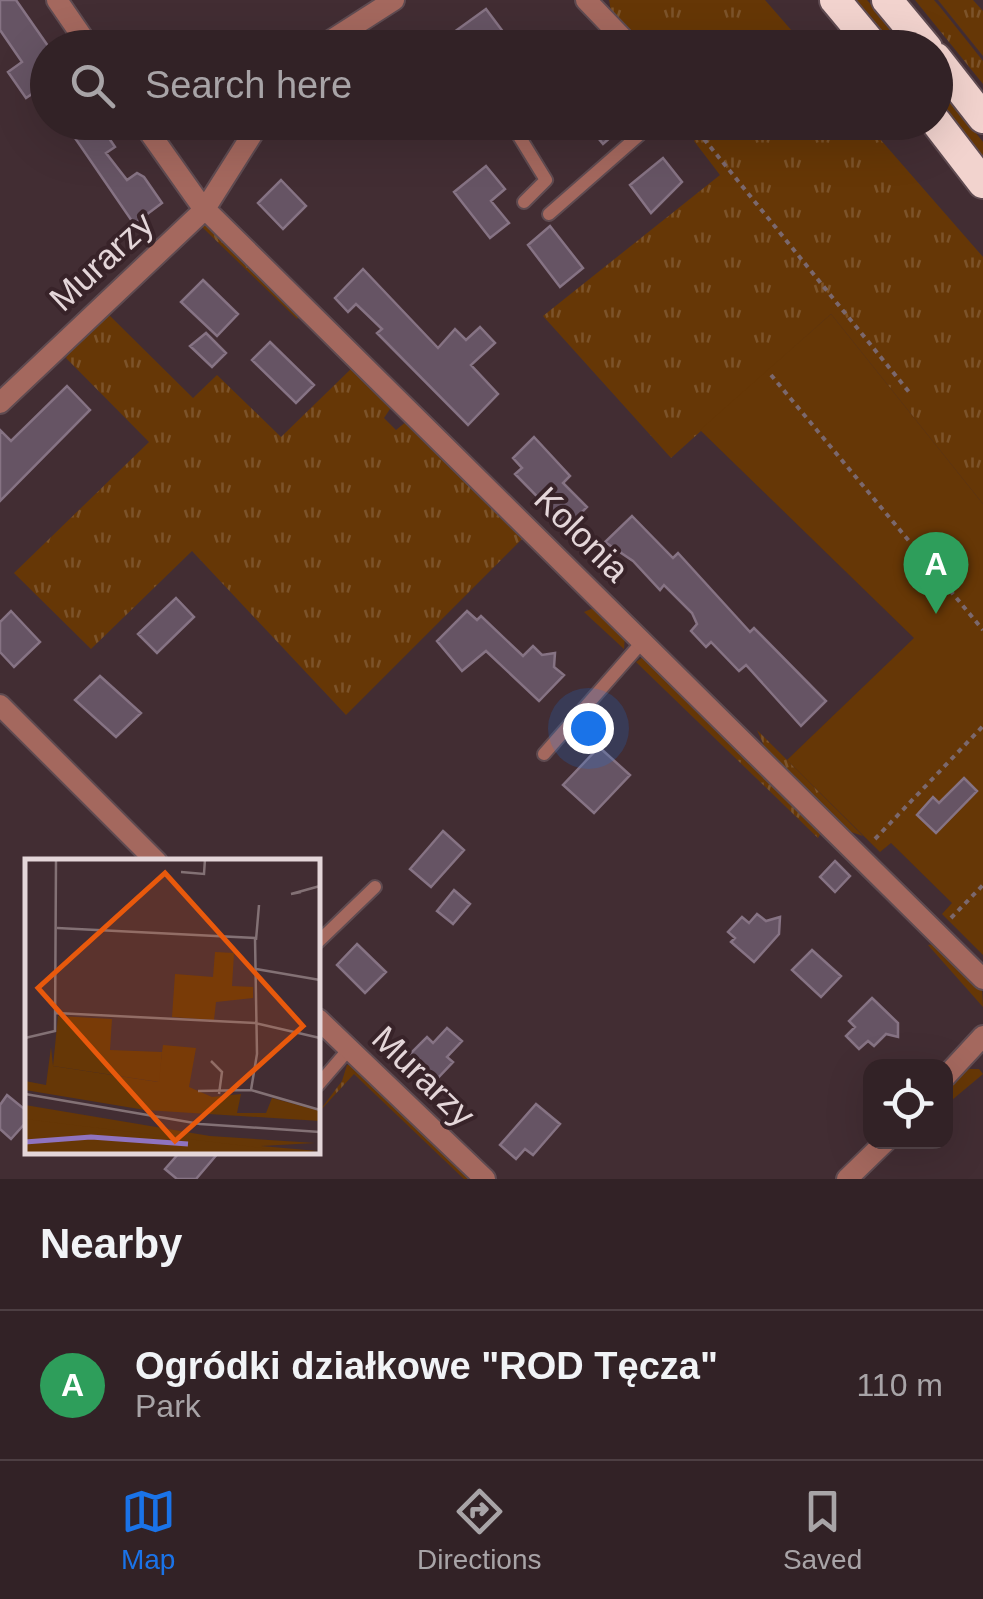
<!DOCTYPE html>
<html lang="en">
<head>
<meta charset="utf-8">
<style>
	body { margin:0; font-family:Helvetica,sans-serif; background:#3a2a2e; color:#f1f3f6 }
	.controls { position:absolute; right:30px; bottom:30px; display:grid; overflow:hidden; border-radius:20px; box-shadow:0 10px 40px #0002 }
	.controls button { width:90px; height:90px; display:grid; place-items:center; padding:0; border:0; border-bottom:2px solid #4d3f43; background:#322226; color:#f1f3f6; font:50px sans-serif }
	.you { position:absolute; left:588px; top:728px; width:35px; height:35px; margin:-25px; border:8px solid #fff; border-radius:50%; background:#1a73e8; box-shadow:0 0 0 15px #1a73e833 }
	.badge { display:grid; place-items:center; width:65px; height:65px; border-radius:50%; background:#1a73e8; color:#fff; font-size:32px; font-weight:700 }
	.pin { position:absolute; translate:-50% -82px; filter:drop-shadow(0 2px 5px #0008) }
	.pin::after { content:''; position:absolute; top:52px; width:35px; height:30px; background:inherit; clip-path:polygon(0 0,100% 0,50% 100%) }
	.list { margin:0; padding:0; list-style:none }
	h2 { display:flex; justify-content:space-between; align-items:center; height:130px; margin:0; padding:0 40px; font-size:42px }
	h2 small { font-size:32px; font-weight:400; color:#a8a4a7 }
	.list li { display:grid; grid-template-columns:65px 1fr auto; gap:30px; align-items:center; box-sizing:border-box; height:150px; padding:0 40px; border-top:2px solid #4d3f43 }
	.list b { display:block; font-size:38px; white-space:nowrap }
	.list p { margin:0; font-size:32px; white-space:nowrap; color:#a8a4a7 }
	.list em { font-size:32px; font-style:normal; color:#a8a4a7 }
	.icon { flex:none; width:55px; height:55px; fill:none; stroke:currentColor; stroke-width:2; stroke-linecap:round; stroke-linejoin:round }
	.map { position:relative; flex:none; width:983px; height:1179px; overflow:hidden }
	.search { position:absolute; background:#322226; box-shadow:0 10px 40px #0002; left:30px; right:30px; top:30px; height:110px; display:flex; align-items:center; gap:25px; box-sizing:border-box; padding:0 35px; border-radius:55px; color:#a8a4a7; font-size:38px }
	.sheet { height:280px; background:#322226 }
	nav { display:flex; justify-content:space-around; align-items:center; box-sizing:border-box; height:140px; border-top:2px solid #4d3f43; background:#322226; font-size:28px; color:#a8a4a7 }
	nav a { display:grid; justify-items:center; gap:5px }
	nav .on { color:#1a73e8 }
	.map>svg:first-child { display:block }
	.grass { fill:url(#grass-tufts) }
	.garden { fill:#663706 }
	.building { fill:#665464; stroke:#867384; stroke-width:2.5 }
	.lines { fill:none; stroke-linecap:round; stroke-linejoin:round }
	.lane-casing { stroke:#5f4b51; stroke-width:16 }
	.street-casing { stroke:#5f4b51; stroke-width:24 }
	.highway-casing { stroke:#5f4b51; stroke-width:34 }
	.path { stroke:#7b686d; stroke-width:4; stroke-dasharray:5 5; stroke-linecap:butt }
	.lane { stroke:#a4685e; stroke-width:12 }
	.street { stroke:#a4685e; stroke-width:20 }
	.highway { stroke:#f2d3ce; stroke-width:30 }
	.labels { text-anchor:middle; dominant-baseline:central; stroke-width:8; stroke-linejoin:round; paint-order:stroke }
	.street-label { font-size:35px; fill:#e4d6d9; stroke:#382329 }
	.inset-river { fill:none; stroke:#8f73c0; stroke-width:5 }
	.inset-road { fill:none; stroke:#837175; stroke-width:2.5 }
	.view { fill:#e8590c; fill-opacity:0.15; stroke:#e8590c; stroke-width:5 }
	.inset-edge { fill:none; stroke:#e4d6d9; stroke-width:5 }
</style>
</head>
<body>
<div class="map">
<svg width="983" height="1179" viewBox="0 0 983 1179">
	<defs>
		<pattern id="grass-tufts" width="24" height="20" patternUnits="userSpaceOnUse" patternTransform="scale(2.5)"><rect width="24" height="20" fill="#663706"/><path d="M3 7l-1-3M5 7V3M7 7l1-3M15 17l-1-3M17 17v-4M19 17l1-3" fill="none" stroke="#7c532a"/></pattern>
	</defs>
	<rect width="100%" height="100%" fill="#422d33"/>
	<path class="grass" d="M 609,0 L 765,0 L 806,47 L 665,47 L 644,34 L 628,32 L 611,11 Z
		M 853,0 L 867,0 L 907,47 L 892,47 Z
		M 915,0 L 934,0 L 940,7 L 983,61 L 983,84 Z
		M 938,0 L 973,0 L 983,11 L 983,56 Z
		M 936,83 L 983,142 L 983,161 L 936,101 Z
		M 704,123 L 866,123 L 983,257 L 983,504 L 831,314 L 671,458 L 543,316 L 720,175 L 694,141 L 707,126 Z
		M 207,222 L 300,313 L 297,319 L 199,224 Z
		M 105,311 L 193,398 L 217,375 L 281,437 L 353,367 L 392,406 L 384,418 L 396,430 L 407,421 L 523,538 L 346,715 L 192,551 L 91,649 L 14,573 L 149,442 L 66,358 L 77,339 Z
		M 596,607 L 625,635 L 624,649 L 584,612 Z
		M 643,657 L 649,657 L 822,831 L 818,838 L 636,662 Z
		M 757,730 L 863,836 L 851,832 L 766,750 Z
		M 938,943 L 982,988 L 983,1007 L 928,945 Z
		M 347,1065 L 353,1065 L 473,1179 L 464,1179 L 354,1074 L 318,1113 L 342,1081 Z
		M 969,1069 L 979,1069 L 983,1074 L 946,1105 L 946,1089 Z"/>
	<path class="garden" d="M 831,314 L 983,504 L 983,955 L 942,914 L 952,903 L 891,843 L 880,852 L 787,760 L 914,638 L 700,430 Z"/>
	<path class="building" d="M 0,0 L 16,0 L 48,46 L 48,83 L 26,98 L 8,72 L 22,62 L 0,30 Z
		M 486,9 L 504,33 L 484,48 L 432,48 Z
		M 64,122 L 98,122 L 115,147 L 106,153 L 127,180 L 137,173 L 144,177 L 162,203 L 134,224 Z
		M 585,122 L 628,122 L 603,144 Z
		M 663,158 L 682,182 L 651,213 L 630,185 Z
		M 486,166 L 505,189 L 491,201 L 509,223 L 490,238 L 454,192 Z
		M 281,180 L 306,206 L 283,229 L 258,203 Z
		M 550,226 L 583,268 L 560,287 L 528,245 Z
		M 363,269 L 438,348 L 455,329 L 466,340 L 480,327 L 495,343 L 471,365 L 498,394 L 468,425 L 377,333 L 382,329 L 356,304 L 348,312 L 335,298 Z
		M 203,280 L 238,314 L 217,336 L 181,302 Z
		M 206,333 L 226,353 L 212,367 L 190,346 Z
		M 270,342 L 314,385 L 296,403 L 252,360 Z
		M 67,386 L 90,410 L 0,501 L 0,430 L 11,441 Z
		M 534,437 L 570,476 L 563,483 L 587,507 L 567,527 L 515,474 L 522,468 L 513,458 Z
		M 632,516 L 673,558 L 678,553 L 750,632 L 754,628 L 826,701 L 801,726 L 746,665 L 739,671 L 711,642 L 706,647 L 691,631 L 697,624 L 692,613 L 664,585 L 660,590 L 633,561 L 605,542 Z
		M 176,598 L 194,617 L 157,653 L 138,634 Z
		M 11,611 L 40,642 L 14,667 L 0,652 L 0,622 Z
		M 467,611 L 477,620 L 481,616 L 523,656 L 533,646 L 542,655 L 555,653 L 554,667 L 564,675 L 539,701 L 486,651 L 462,671 L 437,641 Z
		M 100,676 L 141,713 L 116,737 L 75,700 Z
		M 599,747 L 630,775 L 594,813 L 563,785 Z
		M 964,778 L 977,791 L 936,833 L 917,815 L 933,797 L 939,803 Z
		M 443,831 L 464,850 L 431,887 L 410,869 Z
		M 835,861 L 850,876 L 835,892 L 820,877 Z
		M 454,890 L 470,904 L 453,924 L 437,911 Z
		M 757,914 L 766,921 L 780,917 L 779,934 L 754,962 L 731,942 L 735,938 L 728,932 L 742,917 L 749,923 Z
		M 357,944 L 386,972 L 365,993 L 337,965 Z
		M 812,950 L 841,976 L 821,997 L 792,970 Z
		M 872,998 L 898,1023 L 898,1037 L 886,1034 L 874,1046 L 868,1041 L 859,1049 L 846,1036 L 855,1027 L 849,1021 Z
		M 447,1028 L 462,1041 L 447,1057 L 453,1062 L 436,1080 L 410,1054 L 427,1037 L 433,1043 Z
		M 7,1095 L 28,1112 L 28,1120 L 11,1139 L 0,1129 L 0,1105 Z
		M 536,1104 L 560,1124 L 533,1155 L 525,1149 L 516,1159 L 500,1145 Z
		M 180,1152 L 219,1152 L 196,1179 L 177,1179 L 165,1169 Z"/>
	<g class="lines">
		<defs>
			<path id="lane" d="M 601,48 L 619,33
				M 518,122 L 519,136 L 546,180 L 524,202
				M 549,214 L 654,122
				M 544,754 L 644,640
				M 318,942 L 375,887
				M 318,1085 L 349,1049"/>
			<path id="street" d="M 57,0 L 90,48
				M 586,0 L 632,48
				M 319,48 L 394,0
				M 142,122 L 200,204 L 983,979
				M 691,122 L 693,125
				M 0,403 L 205,209 L 260,122
				M 0,705 L 157,862
				M 318,1019 L 485,1179
				M 946,1076 L 983,1036
				M 847,1179 L 885,1142"/>
			<path id="highway" d="M 835,0 L 875,48
				M 887,0 L 927,48
				M 936,58 L 983,118
				M 936,122 L 983,183"/>
		</defs>
		<use href="#lane" class="lane-casing"/>
		<use href="#street" class="street-casing"/>
		<use href="#highway" class="highway-casing"/>
		<path class="path" d="M 704,139 L 909,392
			M 771,375 L 983,630
			M 875,839 L 983,726
			M 951,918 L 983,885"/>
		<use href="#lane" class="lane"/>
		<use href="#street" class="street"/>
		<use href="#highway" class="highway"/>
	</g>
	<g class="labels">
		<g class="street-label">
			<text transform="translate(101 261) rotate(-43)">Murarzy</text>
			<text transform="translate(582 534) rotate(45)">Kolonia</text>
			<text transform="translate(424 1076) rotate(44)">Murarzy</text>
		</g>
	</g>
	<g transform="translate(25 859)">
		<rect width="295" height="295" fill="#422d33"/>
		<path d="M 190,93 L 209,94 L 207,127 L 228,128 L 228,139 L 191,143 L 189,161 L 147,158 L 150,115 L 188,118 ZM 138,186 L 171,189 L 164,228 L 187,238 L 216,235 L 212,254 L 241,254 L 247,239 L 295,252 L 295,262 L 120,251 L 0,231 L 0,222 L 21,226 L 26,188 L 28,207 L 133,223 ZM 0,246 L 185,277 L 290,284 L 236,287 L 293,292 L 260,295 L 11,263 L 0,260 Z" fill="#663706"/>
		<path d="M 0,260 L 245,290 L 260,295 L 0,295 Z" fill="#663706"/>
		<path d="M 33,157 L 87,160 L 85,191 L 137,193 L 134,223 L 28,207 Z" fill="#663706"/>
		<path class="inset-river" d="M 0,283 L 66,278 L 163,285"/>
		<path class="inset-road" d="M 156,13 L 179,15 L 180,0M 276,33 L 266,35 L 295,27M 32,69 L 230,79 L 232,195 L 226,231M 231,81 L 234,46M 231,110 L 295,121M 31,154 L 230,164 L 295,179M 0,179 L 30,172 L 31,0M 186,202 L 197,213 L 194,235M 226,231 L 295,251M 173,232 L 226,231M 0,235 L 175,265 L 295,273"/>
		<path class="view" d="M 140,14 L 278,167 L 150,282 L 13,129 Z"/>
		<rect width="295" height="295" class="inset-edge"/>
	</g>
</svg>
<div class="controls">
<button><svg class="icon" aria-label="locate" viewBox="0 0 24 24"><circle cx="12" cy="12" r="6"/><path d="M12 2v4M12 18v4M2 12h4M18 12h4"/></svg></button>
</div>
<div class="you"></div>
<div class="pin badge" style="left:936px;top:614px;background:#2e9e5b">A</div>
<div class="search"><svg class="icon" aria-label="search" viewBox="0 0 24 24"><circle cx="10" cy="10" r="6"/><path d="M15 15l6 6"/></svg>Search here</div>
</div>
<section class="sheet">
<h2>Nearby<small></small></h2>
<ul class="list">
<li><span class="badge" style="background:#2e9e5b">A</span><div><b>Ogródki działkowe &quot;ROD Tęcza&quot;</b><p>Park</p></div><em>110 m</em></li>
</ul>
</section>
<nav>
<a class="on"><svg class="icon" aria-label="map" viewBox="0 0 24 24"><path d="M3 6l6-2 6 2 6-2v14l-6 2-6-2-6 2zM9 4v14M15 6v14"/></svg>Map</a>
<a><svg class="icon" aria-label="directions" viewBox="0 0 24 24"><path d="M12 3l9 9-9 9-9-9zM9 14v-3h6M13 9l2 2-2 2"/></svg>Directions</a>
<a><svg class="icon" aria-label="saved" viewBox="0 0 24 24"><path d="M7 4h10v16l-5-4-5 4z"/></svg>Saved</a>
</nav>
</body>
</html>
